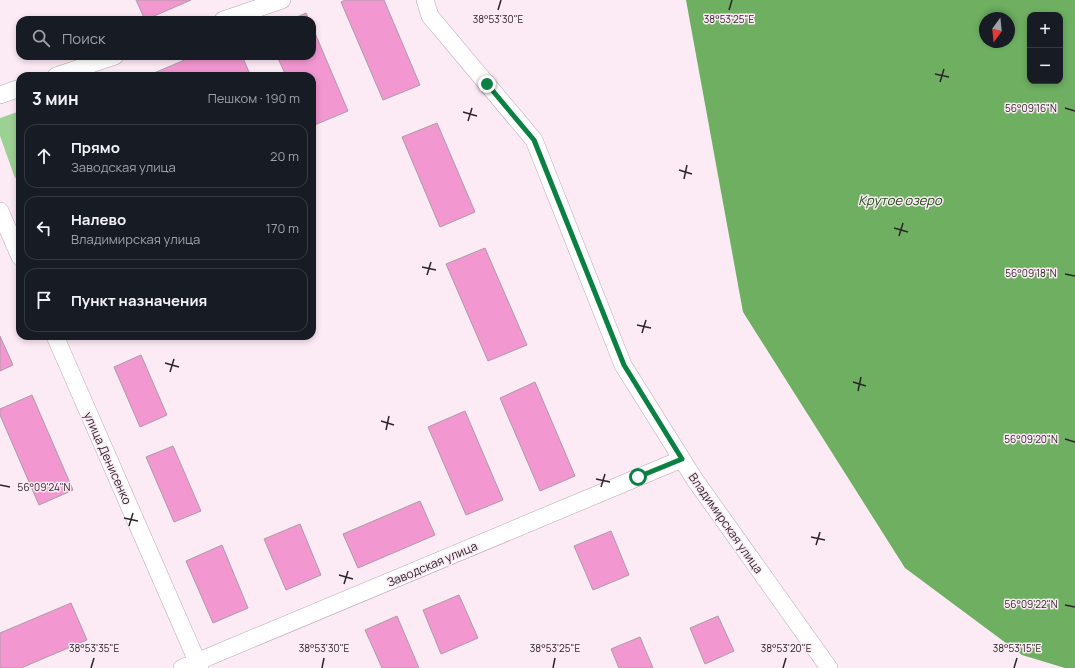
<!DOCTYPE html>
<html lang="ru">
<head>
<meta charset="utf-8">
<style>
	body { margin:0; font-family:Manrope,sans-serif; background:#20242c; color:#f1f3f6 }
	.controls { position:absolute; right:12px; top:12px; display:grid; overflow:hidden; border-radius:8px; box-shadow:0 2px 6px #0003 }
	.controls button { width:36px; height:36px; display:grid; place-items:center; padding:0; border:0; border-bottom:1px solid #363941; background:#171b24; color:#f1f3f6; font:20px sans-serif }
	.compass { position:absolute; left:979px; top:12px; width:36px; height:36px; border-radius:50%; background:#171b24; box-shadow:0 2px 6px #0003; rotate:195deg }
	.stop { position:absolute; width:12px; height:12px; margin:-9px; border:3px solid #0b8043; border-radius:50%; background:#fff }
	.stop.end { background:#0b8043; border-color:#fff; box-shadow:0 1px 4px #0008 }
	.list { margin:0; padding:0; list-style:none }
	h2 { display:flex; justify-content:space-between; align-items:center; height:52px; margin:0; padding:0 16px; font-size:17px }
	h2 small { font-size:13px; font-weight:400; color:#9ea1a6 }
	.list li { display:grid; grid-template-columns:26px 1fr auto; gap:12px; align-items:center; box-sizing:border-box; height:64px; margin:0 8px 8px; padding:0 8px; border:1px solid #363941; border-radius:12px }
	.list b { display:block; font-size:15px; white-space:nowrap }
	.list p { margin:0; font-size:13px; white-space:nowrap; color:#9ea1a6 }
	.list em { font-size:13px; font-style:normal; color:#9ea1a6 }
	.icon { flex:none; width:22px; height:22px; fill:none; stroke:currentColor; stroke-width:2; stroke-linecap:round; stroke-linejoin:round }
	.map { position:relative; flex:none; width:1075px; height:668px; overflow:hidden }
	.search { position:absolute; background:#171b24; box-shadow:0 2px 6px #0003; left:16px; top:16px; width:300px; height:44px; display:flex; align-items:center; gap:10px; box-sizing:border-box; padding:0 14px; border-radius:12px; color:#9ea1a6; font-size:15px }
	.panel { position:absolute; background:#171b24; box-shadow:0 2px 6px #0003; left:16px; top:72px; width:300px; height:268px; border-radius:12px }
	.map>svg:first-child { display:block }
	.green { fill:#9dd193 }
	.water { fill:#6eaf61; fill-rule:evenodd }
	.building { fill:#f297d0; stroke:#ad9ca6 }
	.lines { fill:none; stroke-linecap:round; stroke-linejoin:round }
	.minor-casing { stroke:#b8a6b0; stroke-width:18 }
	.minor { stroke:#fff; stroke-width:17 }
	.route { stroke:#0b8043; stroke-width:5 }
	.ticks { fill:none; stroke:#2b2529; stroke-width:1.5 }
	.labels { text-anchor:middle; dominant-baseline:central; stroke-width:3; stroke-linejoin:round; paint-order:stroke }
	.street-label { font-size:12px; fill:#2b2529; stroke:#fceaf4 }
	.water-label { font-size:13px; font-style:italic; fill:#1e4a15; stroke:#fceaf4 }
	.ticks-label { font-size:10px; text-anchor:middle; fill:#2b2529; stroke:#fceaf4; stroke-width:3; stroke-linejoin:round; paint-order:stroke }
</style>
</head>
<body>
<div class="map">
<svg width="1075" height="668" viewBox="0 0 1075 668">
	<rect width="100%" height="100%" fill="#fceaf4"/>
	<path class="green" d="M 20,111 L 20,177 L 15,178 L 0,136 L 0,118 Z"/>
	<path class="water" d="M 686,0 L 1075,0 L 1075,668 L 1065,668 L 1022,655 L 905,568 L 743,312 ZM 1030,15 L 1060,15 L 1060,81 L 1030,81 ZM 985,18 L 1009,18 L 1009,42 L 985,42 Z"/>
	<path class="building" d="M 136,0 L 191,0 L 145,20 Z
		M 345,0 L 384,0 L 420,85 L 383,100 L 341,2 Z
		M 306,13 L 309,20 L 290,20 Z
		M 312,26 L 348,111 L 312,126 L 312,76 L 286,76 L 277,56 L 312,56 Z
		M 194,56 L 242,56 L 250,74 L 245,76 L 147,76 Z
		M 437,123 L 475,212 L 440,227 L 402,137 Z
		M 485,248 L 527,345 L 488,361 L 446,264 Z
		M 0,336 L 13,365 L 0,371 Z
		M 141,355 L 167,415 L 140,427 L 114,367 Z
		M 535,382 L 575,476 L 540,491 L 500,398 Z
		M 32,395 L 73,490 L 39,505 L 0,415 L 0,409 Z
		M 465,411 L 503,500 L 466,515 L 428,427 Z
		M 173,446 L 201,511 L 174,522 L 146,457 Z
		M 420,501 L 435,535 L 358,568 L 343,534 Z
		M 300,524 L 321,575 L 286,590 L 264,539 Z
		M 611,531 L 629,575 L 593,590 L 574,546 Z
		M 222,545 L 248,608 L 213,623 L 186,561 Z
		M 459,595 L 478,638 L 441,654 L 423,610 Z
		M 71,603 L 87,640 L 21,668 L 0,668 L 0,633 Z
		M 397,616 L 419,668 L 382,668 L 365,630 Z
		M 718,616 L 734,651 L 705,664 L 690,628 Z
		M 640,637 L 653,668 L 619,668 L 611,649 Z"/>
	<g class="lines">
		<defs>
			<path id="minor" d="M 425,0 L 430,16 L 534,140 L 623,365 L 695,480 L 829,668
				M 223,20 L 282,0
				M 56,76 L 115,56
				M 0,95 L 20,88
				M 0,211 L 20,257
				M 55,336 L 200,668
				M 182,668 L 682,459"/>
		</defs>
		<use href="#minor" class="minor-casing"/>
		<use href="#minor" class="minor"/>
	</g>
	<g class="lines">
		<path class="route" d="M 487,84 L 534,140 L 624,365 L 682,459 L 638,477"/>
	</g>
	<path class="ticks" d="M 498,10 L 501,0M 729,10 L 732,0M 935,74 L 949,77M 940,82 L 944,69M 1065,108 L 1075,111M 463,112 L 477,116M 468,121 L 472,108M 679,170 L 692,174M 684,179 L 687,165M 894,228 L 908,232M 899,236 L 903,223M 422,267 L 436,270M 1065,274 L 1075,276M 427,275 L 431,262M 637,325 L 651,328M 642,333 L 646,320M 165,363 L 179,367M 170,372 L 174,359M 853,382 L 866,386M 858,391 L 861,377M 381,421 L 394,425M 386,430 L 389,416M 1065,439 L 1075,442M 596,479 L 610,482M 0,485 L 10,487M 601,487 L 605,474M 124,518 L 138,521M 129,526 L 133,513M 811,537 L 825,540M 816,545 L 820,532M 339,575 L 353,579M 344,584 L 348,571M 1065,605 L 1075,607M 91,668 L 94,658M 322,668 L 324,658M 553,668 L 555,658M 783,668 L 786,658M 1014,668 L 1017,658"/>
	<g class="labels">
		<g class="street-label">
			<text transform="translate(108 458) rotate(66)">улица Денисенко</text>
			<text transform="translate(726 523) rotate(55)">Владимирская улица</text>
			<text transform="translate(432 564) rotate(-23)">Заводская улица</text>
		</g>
		<g class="water-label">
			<text x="900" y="200">Крутое озеро</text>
		</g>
	</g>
	<g class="ticks-label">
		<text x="498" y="23">38°53'30"E</text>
		<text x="729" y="23">38°53'25"E</text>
		<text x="1031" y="112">56°09'16"N</text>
		<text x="1031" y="277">56°09'18"N</text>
		<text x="1031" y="443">56°09'20"N</text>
		<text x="44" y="491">56°09'24"N</text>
		<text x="1031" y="608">56°09'22"N</text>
		<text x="94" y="652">38°53'35"E</text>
		<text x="324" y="652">38°53'30"E</text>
		<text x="555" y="652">38°53'25"E</text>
		<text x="786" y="652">38°53'20"E</text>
		<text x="1017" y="652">38°53'15"E</text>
	</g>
</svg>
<div class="controls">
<button>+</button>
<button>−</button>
</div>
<svg class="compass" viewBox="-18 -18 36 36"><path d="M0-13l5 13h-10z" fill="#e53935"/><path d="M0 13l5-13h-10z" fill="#9ea1a6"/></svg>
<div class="stop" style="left:638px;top:477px"></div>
<div class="stop end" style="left:487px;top:84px"></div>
<div class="search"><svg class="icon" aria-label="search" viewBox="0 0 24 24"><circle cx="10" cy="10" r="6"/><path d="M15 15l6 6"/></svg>Поиск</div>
<section class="panel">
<h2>3 мин<small>Пешком · 190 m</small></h2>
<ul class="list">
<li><svg class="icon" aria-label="ahead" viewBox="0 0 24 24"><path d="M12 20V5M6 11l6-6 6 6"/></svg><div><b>Прямо</b><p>Заводская улица</p></div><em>20 m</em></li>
<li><svg class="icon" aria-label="left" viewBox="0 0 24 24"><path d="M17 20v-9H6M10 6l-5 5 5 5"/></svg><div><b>Налево</b><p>Владимирская улица</p></div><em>170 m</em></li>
<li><svg class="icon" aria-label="arrive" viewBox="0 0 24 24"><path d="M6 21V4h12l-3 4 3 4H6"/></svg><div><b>Пункт назначения</b></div></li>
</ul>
</section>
</div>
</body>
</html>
